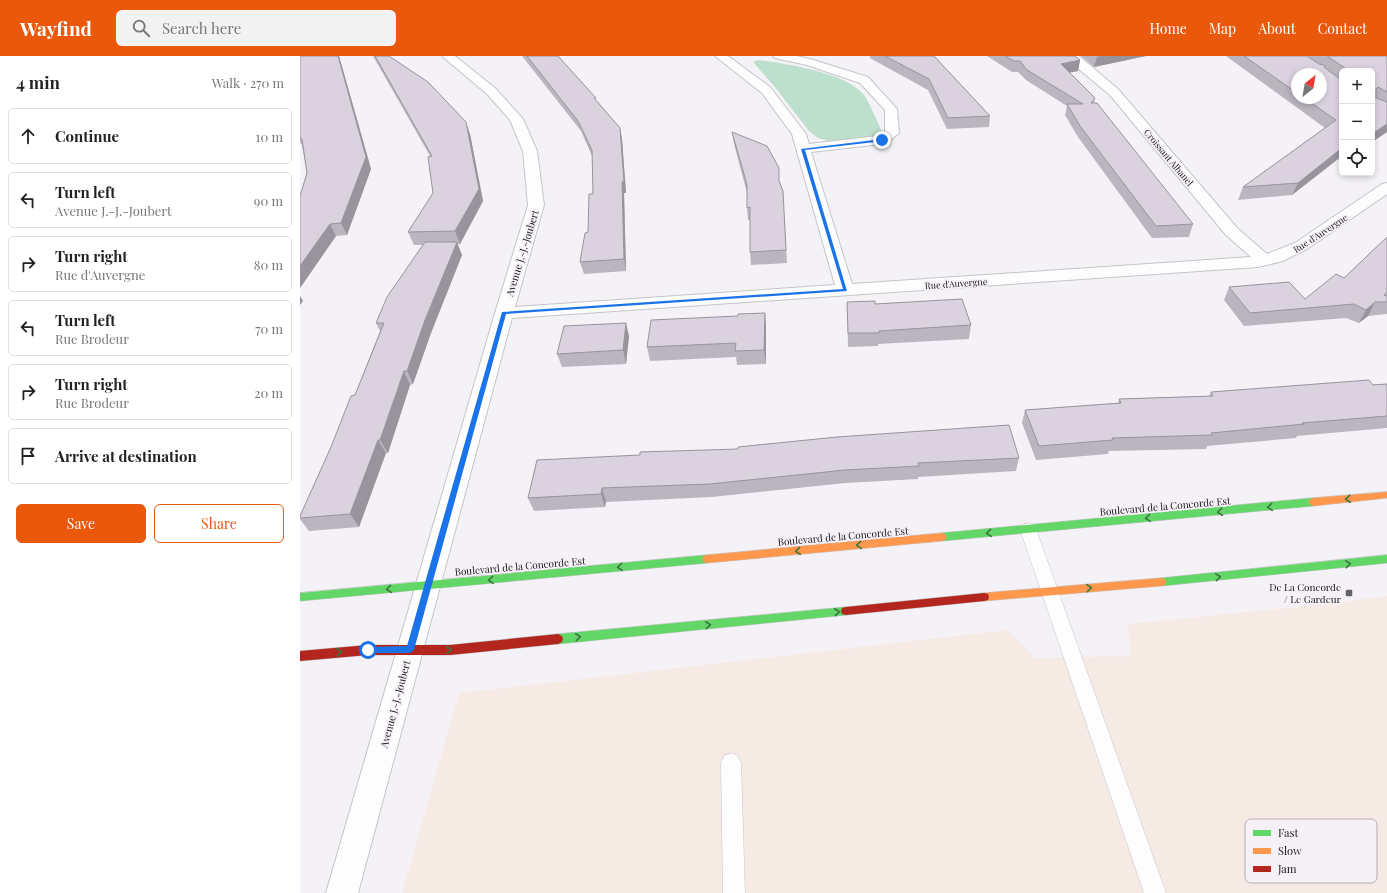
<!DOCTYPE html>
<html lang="en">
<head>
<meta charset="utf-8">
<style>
	body { margin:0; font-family:"Playfair Display",serif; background:#f2f2f2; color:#222 }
	.controls { position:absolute; right:12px; top:12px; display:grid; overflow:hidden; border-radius:6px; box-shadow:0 2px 6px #0003 }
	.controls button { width:36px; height:36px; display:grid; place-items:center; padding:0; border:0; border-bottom:1px solid #e0e0e0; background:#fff; color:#222; font:20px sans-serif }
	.compass { position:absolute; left:991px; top:12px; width:36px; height:36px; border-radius:50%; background:#fff; box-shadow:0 2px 6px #0003; rotate:31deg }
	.stop { position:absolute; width:12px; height:12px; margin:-9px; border:3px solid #1a73e8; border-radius:50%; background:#fff }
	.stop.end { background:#1a73e8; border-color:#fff; box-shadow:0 1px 4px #0008 }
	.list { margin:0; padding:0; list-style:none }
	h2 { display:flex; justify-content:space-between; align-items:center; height:52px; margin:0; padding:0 16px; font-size:17px }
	h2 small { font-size:13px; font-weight:400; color:#767676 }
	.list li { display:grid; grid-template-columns:26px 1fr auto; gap:12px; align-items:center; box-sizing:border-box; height:56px; margin:0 8px 8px; padding:0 8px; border:1px solid #e0e0e0; border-radius:6px }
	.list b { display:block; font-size:15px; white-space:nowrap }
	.list p { margin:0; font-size:13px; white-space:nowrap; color:#767676 }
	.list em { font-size:13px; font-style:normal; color:#767676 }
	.actions { display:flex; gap:8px; padding:12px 16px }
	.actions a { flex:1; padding:9px 0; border:1px solid #ea580c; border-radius:6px; text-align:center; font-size:14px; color:#ea580c }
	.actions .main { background:#ea580c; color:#fff }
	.icon { flex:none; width:22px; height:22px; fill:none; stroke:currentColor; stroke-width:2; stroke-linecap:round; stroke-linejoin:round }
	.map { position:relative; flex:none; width:1087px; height:837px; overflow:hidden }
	header { display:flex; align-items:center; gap:24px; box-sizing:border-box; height:56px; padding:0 20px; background:#ea580c; color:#fff }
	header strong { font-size:19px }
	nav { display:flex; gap:22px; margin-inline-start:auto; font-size:14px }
	.search { width:280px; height:36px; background:#f2f2f2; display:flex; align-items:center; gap:10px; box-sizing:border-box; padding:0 14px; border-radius:6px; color:#767676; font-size:15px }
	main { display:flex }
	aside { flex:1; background:#fff }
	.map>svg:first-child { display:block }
	.commercial { fill:#f6ebe4 }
	.green { fill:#bddfce }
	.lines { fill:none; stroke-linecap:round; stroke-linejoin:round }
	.lane-casing { stroke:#c5c4c7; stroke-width:1 }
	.street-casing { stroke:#c5c4c7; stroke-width:2 }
	.fast-casing { stroke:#c5c4c7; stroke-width:1 }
	.slow-casing { stroke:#c5c4c7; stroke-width:1 }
	.jam-casing { stroke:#c5c4c7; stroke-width:1 }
	.lane { fill:#fdfdfe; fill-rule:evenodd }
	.street { fill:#fdfdfe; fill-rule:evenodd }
	.fast { fill:#63d668; fill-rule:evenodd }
	.slow { fill:#ff974d; fill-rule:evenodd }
	.jam { fill:#b3261e; fill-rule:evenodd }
	.wall { fill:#bbb5c0; fill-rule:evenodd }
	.shaded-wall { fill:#99939c }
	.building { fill:#dad2df; stroke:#99939c }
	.oneway { stroke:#3d7640 }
	.route { fill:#1a73e8 }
	.poi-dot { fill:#646366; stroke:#f5f1f7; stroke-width:1.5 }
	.labels { text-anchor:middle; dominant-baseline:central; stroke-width:3.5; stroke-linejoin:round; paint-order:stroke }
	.far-street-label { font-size:9px; fill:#171618; stroke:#f5f1f7 }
	.street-label { font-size:10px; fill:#171618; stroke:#f5f1f7 }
	.poi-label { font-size:10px; fill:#171618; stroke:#f5f1f7; text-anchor:end }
	.key { fill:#f5f1f7; stroke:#b2afb4; stroke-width:1 }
	.key-label { font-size:11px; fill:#171618 }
</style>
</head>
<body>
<header>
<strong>Wayfind</strong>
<div class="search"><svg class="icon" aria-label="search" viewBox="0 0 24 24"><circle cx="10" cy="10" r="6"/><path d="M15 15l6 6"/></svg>Search here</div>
<nav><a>Home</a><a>Map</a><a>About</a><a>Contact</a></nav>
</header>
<main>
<aside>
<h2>4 min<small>Walk · 270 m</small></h2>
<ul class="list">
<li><svg class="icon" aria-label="ahead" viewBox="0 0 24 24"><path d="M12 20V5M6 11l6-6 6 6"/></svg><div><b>Continue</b></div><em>10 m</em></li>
<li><svg class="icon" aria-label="left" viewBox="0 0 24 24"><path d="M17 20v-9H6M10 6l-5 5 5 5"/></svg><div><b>Turn left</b><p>Avenue J.-J.-Joubert</p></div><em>90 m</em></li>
<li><svg class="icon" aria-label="right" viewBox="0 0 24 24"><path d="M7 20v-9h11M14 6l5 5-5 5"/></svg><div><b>Turn right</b><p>Rue d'Auvergne</p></div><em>80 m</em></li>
<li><svg class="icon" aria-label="left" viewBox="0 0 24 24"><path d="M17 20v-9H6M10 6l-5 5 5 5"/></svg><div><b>Turn left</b><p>Rue Brodeur</p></div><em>70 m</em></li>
<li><svg class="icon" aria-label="right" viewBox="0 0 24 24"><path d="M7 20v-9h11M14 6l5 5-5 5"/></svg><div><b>Turn right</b><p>Rue Brodeur</p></div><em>20 m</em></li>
<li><svg class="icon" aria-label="arrive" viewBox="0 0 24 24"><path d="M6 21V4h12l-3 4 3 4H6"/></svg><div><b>Arrive at destination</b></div></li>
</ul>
<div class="actions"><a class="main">Save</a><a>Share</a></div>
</aside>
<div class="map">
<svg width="1087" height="837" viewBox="0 0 1087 837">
	<rect width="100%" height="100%" fill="#f4f2f6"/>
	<path class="commercial" d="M 1087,540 L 1087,837 L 102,837 L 159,637 L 708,574 L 735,602 L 830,600 L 828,568 L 1034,547 Z"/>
	<path class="green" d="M 458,4 C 486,8 543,16 562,37 C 569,44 577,66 582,75 L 573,81 L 529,85 L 518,82 L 509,75 L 474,30 L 453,6 Z"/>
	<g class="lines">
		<defs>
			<path id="lane" d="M 728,467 L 734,469 L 736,473 L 866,837 L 844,837 L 720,473 L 722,469 Z
				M 431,697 L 438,700 L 441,707 L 445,837 L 423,837 L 421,707 L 424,700 Z"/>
			<path id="street" d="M 142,0 L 155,0 L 195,32 L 223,63 L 237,95 L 244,149 L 215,251 L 535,229 L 492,78 L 462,37 L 415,0 L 428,0 L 470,31 L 506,78 L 509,88 L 578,80 L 585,76 L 585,54 L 560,27 L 507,9 L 475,2 L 473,0 L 497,0 L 510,3 L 568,21 L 597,53 L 599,77 L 587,87 L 582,88 L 511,96 L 552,228 L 951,201 L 926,179 L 810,39 L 763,0 L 779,0 L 818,33 L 938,173 L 967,198 L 995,187 L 1082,128 L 1087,127 L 1087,138 L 1007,193 L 983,205 L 958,211 L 212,262 L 58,837 L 26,837 L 195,257 L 228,149 L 223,95 L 210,64 L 187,38 Z"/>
			<path id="fast" d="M 1013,442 L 1016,444 L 1018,446 L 1016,448 L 1013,450 L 642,485 L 639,484 L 637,481 L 639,478 L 642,477 Z
				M 407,499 L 410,500 L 412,503 L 410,506 L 407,507 L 0,545 L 0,537 Z
				M 1087,499 L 1087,507 L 861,530 L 857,529 L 856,526 L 857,523 L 861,522 Z
				M 546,551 L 550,552 L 551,555 L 550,558 L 546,559 L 258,588 L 254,586 L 253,583 L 254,580 L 258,578 Z"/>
			<path id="slow" d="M 1087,436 L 1087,442 L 1013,450 L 1010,448 L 1008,446 L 1010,444 L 1013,442 Z
				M 642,477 L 645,478 L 647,481 L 645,484 L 642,485 L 407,507 L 404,506 L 402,503 L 404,500 L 407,499 Z
				M 861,522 L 865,523 L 866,526 L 865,529 L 861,530 L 684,545 L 680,544 L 679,541 L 680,538 L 684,537 Z"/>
			<path id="jam" d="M 684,537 L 688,538 L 689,541 L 688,544 L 684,545 L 546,559 L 542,558 L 541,555 L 542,552 L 546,551 Z
				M 258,578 L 262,580 L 263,583 L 262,586 L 258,588 L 150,599 L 68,599 L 0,605 L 0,595 L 68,589 L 150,589 Z"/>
		</defs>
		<use href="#lane" class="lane-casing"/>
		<use href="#street" class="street-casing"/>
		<use href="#fast" class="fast-casing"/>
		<use href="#slow" class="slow-casing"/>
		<use href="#jam" class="jam-casing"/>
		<use href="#lane" class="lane"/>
		<use href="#street" class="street"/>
		<use href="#fast" class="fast"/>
		<use href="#slow" class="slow"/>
		<use href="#jam" class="jam"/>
	</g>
	<path class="wall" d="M 0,0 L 39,0 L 71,113 L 47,179 L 36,180 L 0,232 L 0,140 L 7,117 L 2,89 L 0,86 Z
		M 73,0 L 89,0 L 170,78 L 183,145 L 160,188 L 157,188 L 162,199 L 131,277 L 113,328 L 110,329 L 88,397 L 86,397 L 59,471 L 9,475 L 0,463 L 0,460 L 55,339 L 80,275 L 76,267 L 123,189 L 114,189 L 108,176 L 133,137 L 130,100 Z
		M 222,0 L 258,0 L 320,72 L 322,83 L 326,137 L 324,137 L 326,215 L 284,218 L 280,206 L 288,176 L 293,138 L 292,100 L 281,75 Z
		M 570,0 L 634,0 L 690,60 L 689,71 L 647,73 L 628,34 L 570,2 Z
		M 687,0 L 775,0 L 780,4 L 778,15 L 769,16 L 795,42 L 794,47 L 893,168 L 889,181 L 852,182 L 778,81 L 765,59 L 767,50 L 726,24 L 718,16 L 712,16 Z
		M 781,0 L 846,0 L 794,11 Z
		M 926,0 L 1087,0 L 1087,76 L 1072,86 L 1072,15 L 1042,15 L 1042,105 L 1038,103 L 992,139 L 938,144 L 943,131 L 1025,72 ZM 997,18 L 1021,42 L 997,42 Z
		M 432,76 L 480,126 L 483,135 L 487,207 L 451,209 L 450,196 L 450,164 L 448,164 L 447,152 L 447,137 L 434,88 Z
		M 1087,181 L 1087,258 L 1068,260 L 1059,267 L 1046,262 L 944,270 L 924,244 L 929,231 L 1005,243 L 1044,222 Z
		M 547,246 L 575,248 L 671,269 L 669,283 L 578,288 L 578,290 L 548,291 Z
		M 465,257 L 466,270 L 466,308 L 437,309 L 436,301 L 350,305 L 347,291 Z
		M 329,280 L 326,308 L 262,311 L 257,298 Z
		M 1087,328 L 1087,372 L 997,380 L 996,382 L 907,390 L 906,393 L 809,395 L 808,398 L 736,404 L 722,367 L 725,354 L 818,347 L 819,343 L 909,340 L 911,336 Z
		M 719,402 L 716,415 L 618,421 L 618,423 L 545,427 L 412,441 L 306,446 L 305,451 L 234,455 L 228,442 L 237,404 Z"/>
	<path class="shaded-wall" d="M 38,0 L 39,0 L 71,113 L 47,179 L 41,167 Z
		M 800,0 L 846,0 L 794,11 L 797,1 Z
		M 780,4 L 778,15 L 759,19 L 761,8 Z
		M 166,66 L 170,78 L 183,145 L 160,188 L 155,175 Z
		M 1087,68 L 1087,76 L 1072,86 L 1072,78 Z
		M 320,72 L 322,83 L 326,137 L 324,137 L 326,215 L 324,203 Z
		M 1042,92 L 1042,94 L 1038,103 L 992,139 L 998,127 Z
		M 30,168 L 36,180 L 0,232 L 0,210 Z
		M 157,186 L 162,199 L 131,277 L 113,328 L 107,315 L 125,264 Z
		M 0,240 L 3,245 L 0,249 Z
		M 1075,246 L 1068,260 L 1059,267 L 1066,254 Z
		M 465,257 L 466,270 L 466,308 L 464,294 Z
		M 326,267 L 329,280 L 326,308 L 323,294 Z
		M 104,315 L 110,329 L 88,397 L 80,384 Z
		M 78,384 L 86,397 L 59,471 L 50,458 Z
		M 302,432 L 306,446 L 305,451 L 301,438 Z"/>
	<path class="building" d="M 0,0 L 38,0 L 66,101 L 41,167 L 30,168 L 0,210 L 0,140 L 7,117 L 2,83 L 0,82 Z
		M 75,0 L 89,0 L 128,26 L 166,66 L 179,133 L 155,175 L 108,176 L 133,137 L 128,101 L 132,100 Z
		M 227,0 L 258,0 L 296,42 L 294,42 L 320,72 L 324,126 L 322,126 L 324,203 L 280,206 L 285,177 L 288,176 L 289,138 L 293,138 L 292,94 L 278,65 Z
		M 585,0 L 634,0 L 690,60 L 648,62 L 629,23 Z
		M 705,0 L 775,0 L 780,4 L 761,8 L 795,42 L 791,47 L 797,47 L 893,168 L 856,170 L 780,70 L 767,48 L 783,48 L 727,14 L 720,5 L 714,5 Z
		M 944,0 L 1007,0 L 1019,8 L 1024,9 L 1025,12 L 1042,24 L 1042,92 L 998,127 L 943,131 L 1036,64 L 1004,42 L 1021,42 L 1021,18 L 997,18 L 997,37 Z
		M 1027,0 L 1087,0 L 1087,36 L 1078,31 L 1076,33 L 1076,42 L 1087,46 L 1087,68 L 1072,78 L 1072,15 L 1048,15 L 1048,14 Z
		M 432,76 L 467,90 L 479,112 L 479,125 L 483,135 L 486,194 L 450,196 L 450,151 L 447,152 L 447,129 Z
		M 1087,181 L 1087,236 L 1084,239 L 1087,240 L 1087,246 L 1075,246 L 1066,254 L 1054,248 L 950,257 L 929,231 L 989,226 L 1005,243 L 1036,218 L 1044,222 Z
		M 125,186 L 157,186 L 125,264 L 107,315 L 104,315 L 80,384 L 78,384 L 50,458 L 0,462 L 0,460 L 31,391 L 51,340 L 55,339 L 84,267 L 76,267 L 87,241 Z
		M 662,243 L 671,269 L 579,275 L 579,277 L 548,277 L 547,246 L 575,245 L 575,248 Z
		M 465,257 L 464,294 L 435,295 L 436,287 L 347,291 L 351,264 L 438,260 L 438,258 Z
		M 326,267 L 323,294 L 257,298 L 264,270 Z
		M 1069,324 L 1073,329 L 1087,328 L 1087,360 L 1002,367 L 1004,368 L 911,377 L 912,379 L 812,382 L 813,384 L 739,390 L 725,354 L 821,347 L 819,343 L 913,340 L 911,336 Z
		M 709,369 L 719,402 L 618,407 L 619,410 L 545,414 L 410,428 L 302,432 L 301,438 L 228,442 L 237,404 L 340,399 L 340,396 L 438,393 L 438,391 L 537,381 Z"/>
	<defs><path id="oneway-chevron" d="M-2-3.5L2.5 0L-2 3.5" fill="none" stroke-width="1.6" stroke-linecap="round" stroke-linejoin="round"/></defs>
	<g class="oneway">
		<use href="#oneway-chevron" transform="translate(1048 443) rotate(174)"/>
		<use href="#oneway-chevron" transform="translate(970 451) rotate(175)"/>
		<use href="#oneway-chevron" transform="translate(920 456) rotate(174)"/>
		<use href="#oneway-chevron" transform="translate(848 462) rotate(175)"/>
		<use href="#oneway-chevron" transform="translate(689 477) rotate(175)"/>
		<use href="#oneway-chevron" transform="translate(559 489) rotate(175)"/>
		<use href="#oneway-chevron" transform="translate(498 495) rotate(175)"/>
		<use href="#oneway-chevron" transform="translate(1048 508) rotate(-6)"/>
		<use href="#oneway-chevron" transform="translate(320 511) rotate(175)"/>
		<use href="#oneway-chevron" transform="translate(918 521) rotate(-6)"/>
		<use href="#oneway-chevron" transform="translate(191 524) rotate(175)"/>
		<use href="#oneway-chevron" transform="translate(789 532) rotate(-5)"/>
		<use href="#oneway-chevron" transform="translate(89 533) rotate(175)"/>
		<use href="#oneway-chevron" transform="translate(537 556) rotate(-6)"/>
		<use href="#oneway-chevron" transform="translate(408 569) rotate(-6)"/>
		<use href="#oneway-chevron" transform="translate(278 581) rotate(-6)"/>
		<use href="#oneway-chevron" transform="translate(149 594) rotate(-2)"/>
		<use href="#oneway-chevron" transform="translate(39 596) rotate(-5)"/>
	</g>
	<path class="route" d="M 582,83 L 584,85 L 505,94 L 547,235 L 206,258 L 114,594 L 110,597 L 66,597 L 66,592 L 68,591 L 107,590 L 202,256 L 543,233 L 501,93 Z"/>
	<rect class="poi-dot" x="1045" y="533" width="8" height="8" rx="2"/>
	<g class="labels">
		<g class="far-street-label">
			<text transform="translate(869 101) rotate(50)">Croissant Albanel</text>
			<text transform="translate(1020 177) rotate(-33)">Rue d'Auvergne</text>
			<text transform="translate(656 227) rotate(-4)">Rue d'Auvergne</text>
		</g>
		<g class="street-label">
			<text transform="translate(222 197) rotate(-73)">Avenue J.-J.-Joubert</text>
			<text transform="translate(865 450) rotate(-5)">Boulevard de la Concorde Est</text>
			<text transform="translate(543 480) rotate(-5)">Boulevard de la Concorde Est</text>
			<text transform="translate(220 510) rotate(-5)">Boulevard de la Concorde Est</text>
			<text transform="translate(95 648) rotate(-75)">Avenue J.-J.-Joubert</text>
		</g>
		<g class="poi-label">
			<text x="1041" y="531">De La Concorde<tspan x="1041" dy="12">/ Le Gardeur</tspan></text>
		</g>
	</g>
	<rect x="945" y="763" width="132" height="64" rx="6" class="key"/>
	<rect x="953" y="774" width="18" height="6" fill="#63d668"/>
	<rect x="953" y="792" width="18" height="6" fill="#ff974d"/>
	<rect x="953" y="810" width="18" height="6" fill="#b3261e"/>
	<g class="key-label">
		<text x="978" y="781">Fast</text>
		<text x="978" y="799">Slow</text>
		<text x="978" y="817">Jam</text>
	</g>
</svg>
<div class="controls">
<button>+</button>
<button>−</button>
<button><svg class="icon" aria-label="locate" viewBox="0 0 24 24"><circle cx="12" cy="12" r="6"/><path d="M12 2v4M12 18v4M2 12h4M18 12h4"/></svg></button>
</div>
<svg class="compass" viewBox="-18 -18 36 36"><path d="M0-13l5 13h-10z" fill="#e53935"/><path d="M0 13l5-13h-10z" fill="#767676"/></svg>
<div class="stop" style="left:68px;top:594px"></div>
<div class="stop end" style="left:582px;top:84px"></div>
</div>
</main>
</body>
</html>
